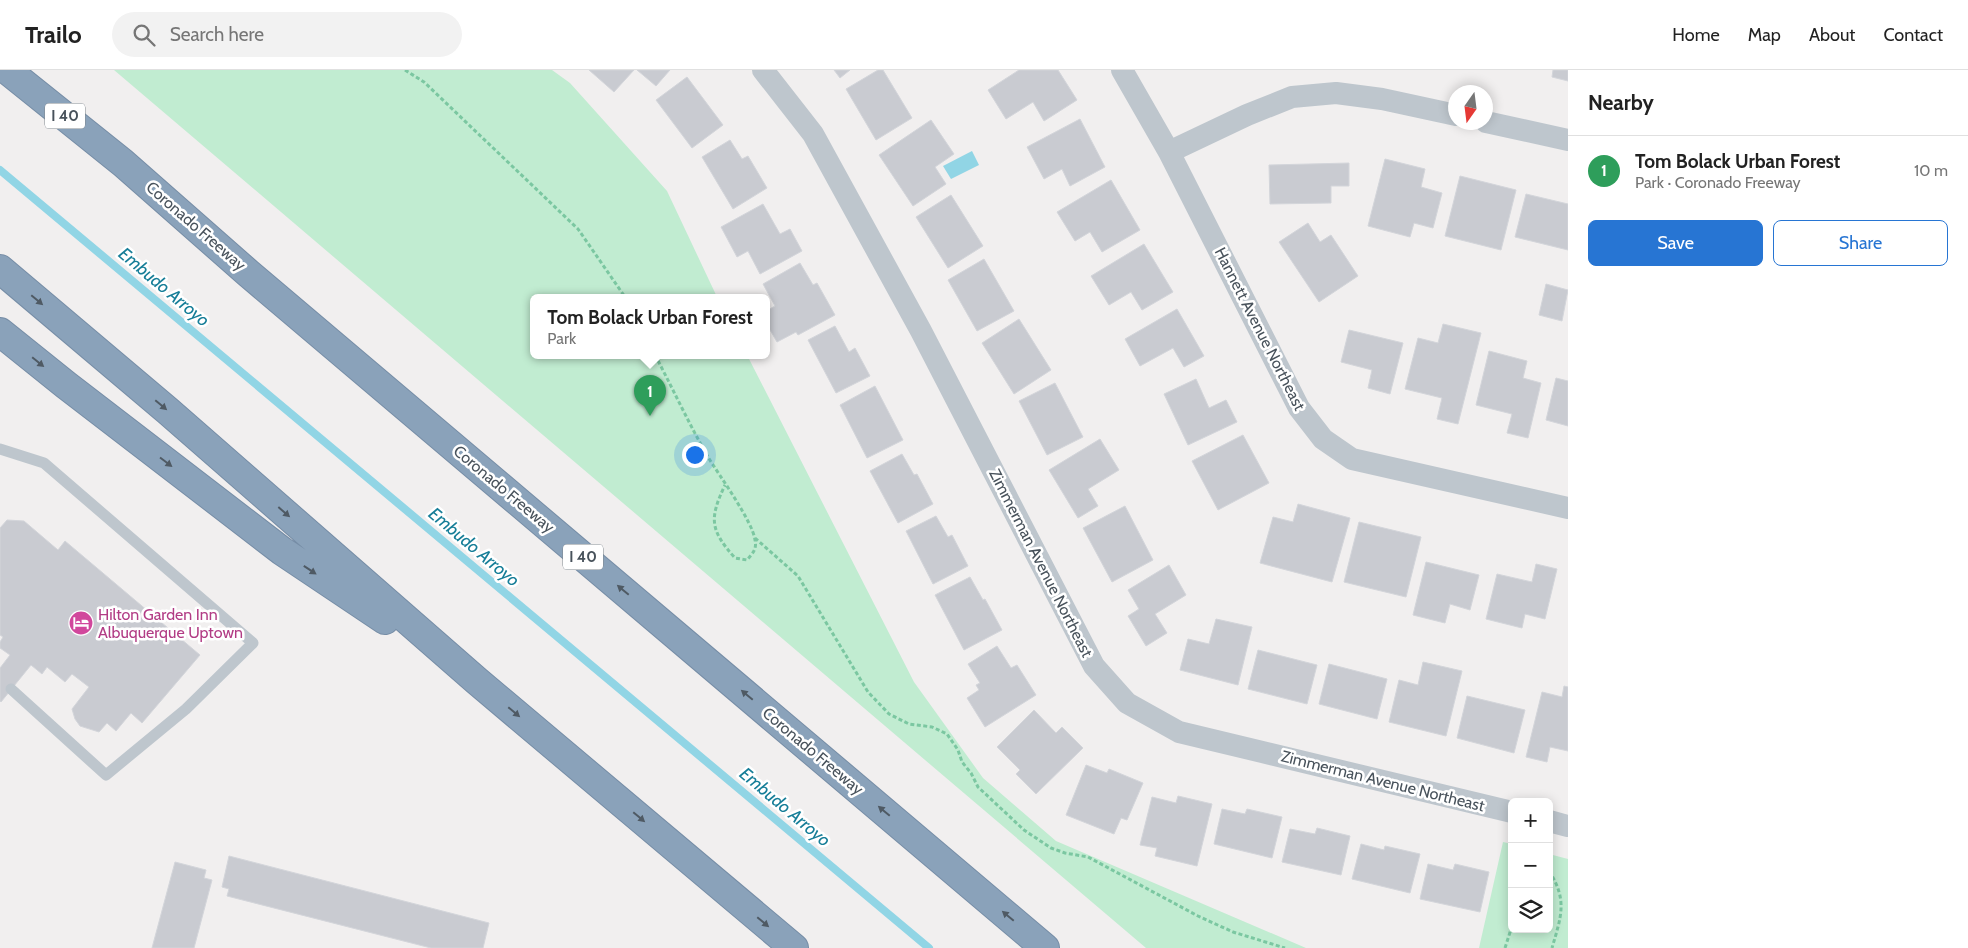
<!DOCTYPE html>
<html lang="en">
<head>
<meta charset="utf-8">
<style>
	body { margin:0; font-family:Cabin,sans-serif; background:#f2f2f2; color:#222 }
	.controls { position:absolute; right:15px; bottom:15px; display:grid; overflow:hidden; border-radius:8px; box-shadow:0 2px 12px #0003 }
	.controls button { width:45px; height:45px; display:grid; place-items:center; padding:0; border:0; border-bottom:1px solid #e0e0e0; background:#fff; color:#222; font:25px sans-serif }
	.compass { position:absolute; left:1448px; top:15px; width:45px; height:45px; border-radius:50%; background:#fff; box-shadow:0 2px 12px #0003; rotate:194deg }
	.you { position:absolute; left:694px; top:384px; width:18px; height:18px; margin:-12px; border:4px solid #fff; border-radius:50%; background:#1a73e8; box-shadow:0 0 0 8px #1a73e833 }
	.badge { display:grid; place-items:center; width:32px; height:32px; border-radius:50%; background:#2775d3; color:#fff; font-size:16px; font-weight:700 }
	.pin { position:absolute; translate:-50% -41px; filter:drop-shadow(0 1px 2px #0008) }
	.pin::after { content:''; position:absolute; top:26px; width:18px; height:15px; background:inherit; clip-path:polygon(0 0,100% 0,50% 100%) }
	.popup { position:absolute; left:530px; top:224px; width:240px; height:65px; box-sizing:border-box; display:grid; place-content:center; border-radius:8px; background:#fff; filter:drop-shadow(0 1px 4px #0005); font-size:16px; white-space:nowrap; color:#767676 }
	.popup b { font-size:19px; color:#222 }
	.popup::after { content:''; position:absolute; left:50%; top:100%; margin-left:-10px; border:10px solid transparent; border-top-color:#fff }
	.list { margin:0; padding:0; list-style:none }
	h2 { display:flex; justify-content:space-between; align-items:center; height:65px; margin:0; padding:0 20px; font-size:21px }
	h2 small { font-size:16px; font-weight:400; color:#767676 }
	.list li { display:grid; grid-template-columns:32px 1fr auto; gap:15px; align-items:center; box-sizing:border-box; height:70px; padding:0 20px; border-top:1px solid #e0e0e0 }
	.list b { display:block; font-size:19px; white-space:nowrap }
	.list p { margin:0; font-size:16px; white-space:nowrap; color:#767676 }
	.list em { font-size:16px; font-style:normal; color:#767676 }
	.actions { display:flex; gap:10px; padding:15px 20px }
	.actions a { flex:1; padding:11px 0; border:1px solid #2775d3; border-radius:8px; text-align:center; font-size:18px; color:#2775d3 }
	.actions .main { background:#2775d3; color:#fff }
	.icon { flex:none; width:28px; height:28px; fill:none; stroke:currentColor; stroke-width:2; stroke-linecap:round; stroke-linejoin:round }
	.map { position:relative; flex:none; width:1568px; height:878px; overflow:hidden }
	header { display:flex; align-items:center; gap:30px; box-sizing:border-box; height:70px; padding:0 25px; background:#fff; border-bottom:1px solid #e0e0e0 }
	header strong { font-size:24px }
	nav { display:flex; gap:28px; margin-inline-start:auto; font-size:18px }
	.search { width:350px; height:45px; background:#f2f2f2; display:flex; align-items:center; gap:12px; box-sizing:border-box; padding:0 18px; border-radius:28px; color:#767676; font-size:19px }
	main { display:flex }
	aside { flex:1; background:#fff }
	.map>svg:first-child { display:block }
	.green { fill:#c1ecd1 }
	.water { fill:#91d5e5 }
	.lines { fill:none; stroke-linecap:round; stroke-linejoin:round }
	.stream { stroke:#91d5e5; stroke-width:8 }
	.building { fill:#c9cbd1; stroke:#d3d5da }
	.highway-casing { stroke:#768da6; stroke-width:30 }
	.path { stroke:#7bc7a1; stroke-width:3; stroke-dasharray:4 2.5; stroke-linecap:butt }
	.lane { stroke:#bec6cd; stroke-width:11 }
	.street { stroke:#bec6cd; stroke-width:22 }
	.highway { stroke:#8aa2ba; stroke-width:28 }
	.oneway { fill:#4f5a64 }
	.labels { text-anchor:middle; dominant-baseline:central; stroke-width:5; stroke-linejoin:round; paint-order:stroke }
	.shield { fill:#fff; stroke:#7f868c; stroke-width:1 }
	.shield-label { font-size:15px; font-weight:bold; fill:#48525b }
	.street-label { font-size:16px; fill:#48525b; stroke:#fff }
	.hotel-label { font-size:16px; fill:#b23c85; stroke:#fff; text-anchor:start }
	.water-label { font-size:18px; font-style:italic; fill:#177e98; stroke:#fff }
</style>
</head>
<body>
<header>
<strong>Trailo</strong>
<div class="search"><svg class="icon" aria-label="search" viewBox="0 0 24 24"><circle cx="10" cy="10" r="6"/><path d="M15 15l6 6"/></svg>Search here</div>
<nav><a>Home</a><a>Map</a><a>About</a><a>Contact</a></nav>
</header>
<main>
<div class="map">
<svg width="1568" height="878" viewBox="0 0 1568 878">
	<rect width="100%" height="100%" fill="#f1efef"/>
	<path class="green" d="M 114,0 L 552,0 L 570,13 L 667,121 L 717,227 L 534,227 L 534,285 L 747,285 L 914,612 L 983,708 L 1056,771 L 1306,878 L 1146,878 Z
		M 1503,772 L 1512,774 L 1512,859 L 1549,859 L 1549,784 L 1568,789 L 1568,878 L 1479,878 Z"/>
	<path class="water" d="M 972,81 L 979,95 L 951,109 L 943,96 Z"/>
	<g class="lines">
		<path class="stream" d="M 0,100 L 929,878"/>
	</g>
	<path class="building" d="M 589,0 L 634,0 L 614,22 Z
		M 637,0 L 670,0 L 656,16 Z
		M 834,0 L 850,0 L 840,8 Z
		M 878,0 L 883,0 L 912,48 L 876,70 L 846,19 Z
		M 1019,0 L 1058,0 L 1077,30 L 1044,51 L 1033,32 L 1006,49 L 988,20 Z
		M 1553,0 L 1568,0 L 1568,11 L 1552,7 Z
		M 687,7 L 723,55 L 692,78 L 656,30 Z
		M 1080,49 L 1105,97 L 1070,116 L 1062,99 L 1044,109 L 1027,77 Z
		M 931,50 L 954,84 L 935,97 L 946,114 L 913,136 L 879,85 Z
		M 730,70 L 742,89 L 748,86 L 767,118 L 733,139 L 702,87 Z
		M 1385,89 L 1425,99 L 1421,117 L 1442,123 L 1433,158 L 1414,153 L 1410,167 L 1368,156 Z
		M 1349,93 L 1349,116 L 1331,116 L 1331,133 L 1270,134 L 1269,95 Z
		M 1460,106 L 1516,120 L 1501,180 L 1445,166 Z
		M 1111,110 L 1140,160 L 1102,182 L 1090,162 L 1075,171 L 1057,142 Z
		M 1526,124 L 1568,134 L 1568,180 L 1515,167 Z
		M 951,125 L 983,176 L 948,198 L 916,147 Z
		M 763,134 L 780,164 L 790,159 L 802,181 L 760,204 L 748,181 L 737,187 L 721,157 Z
		M 1308,153 L 1320,172 L 1331,165 L 1358,206 L 1319,232 L 1279,172 Z
		M 1144,174 L 1173,222 L 1142,240 L 1131,222 L 1109,235 L 1091,206 Z
		M 984,189 L 1014,241 L 977,261 L 948,210 Z
		M 800,193 L 813,215 L 817,213 L 835,245 L 798,265 L 796,262 L 777,272 L 766,253 L 766,241 L 775,236 L 763,214 Z
		M 1546,214 L 1568,220 L 1562,251 L 1539,245 Z
		M 1177,239 L 1204,286 L 1184,297 L 1173,278 L 1140,296 L 1125,269 Z
		M 1019,249 L 1051,300 L 1014,324 L 982,273 Z
		M 1443,254 L 1481,263 L 1458,354 L 1437,349 L 1442,328 L 1405,319 L 1418,268 L 1438,273 Z
		M 835,256 L 849,282 L 855,278 L 870,306 L 836,323 L 808,270 Z
		M 1349,260 L 1403,273 L 1390,324 L 1368,318 L 1372,300 L 1341,292 Z
		M 1489,281 L 1527,291 L 1523,308 L 1541,313 L 1528,368 L 1507,363 L 1512,344 L 1476,335 Z
		M 1556,308 L 1568,311 L 1568,356 L 1546,350 Z
		M 1196,309 L 1209,338 L 1226,330 L 1237,352 L 1188,375 L 1164,324 Z
		M 1055,313 L 1083,367 L 1047,385 L 1019,331 Z
		M 875,316 L 903,370 L 867,388 L 840,335 Z
		M 1243,365 L 1269,413 L 1218,440 L 1192,391 Z
		M 1100,369 L 1119,400 L 1088,419 L 1098,436 L 1078,448 L 1049,400 Z
		M 902,384 L 914,405 L 917,404 L 933,434 L 898,453 L 870,401 Z
		M 1298,434 L 1350,448 L 1332,512 L 1260,493 L 1273,447 L 1293,452 Z
		M 1125,436 L 1153,490 L 1112,512 L 1083,458 Z
		M 936,446 L 948,467 L 952,465 L 968,496 L 933,514 L 906,461 Z
		M 7,450 L 24,451 L 58,480 L 65,471 L 200,585 L 142,653 L 131,643 L 116,661 L 107,653 L 99,662 L 80,656 L 75,649 L 72,639 L 89,617 L 72,604 L 65,612 L 47,597 L 42,604 L 31,595 L 1,632 L 0,631 L 0,598 L 10,585 L 0,578 L 0,572 L 3,567 L 0,565 L 0,458 Z
		M 1359,452 L 1421,467 L 1406,527 L 1344,512 Z
		M 1426,492 L 1479,505 L 1470,540 L 1450,534 L 1445,553 L 1413,545 Z
		M 1536,494 L 1557,499 L 1545,549 L 1525,544 L 1522,558 L 1486,549 L 1497,504 L 1532,512 Z
		M 1169,495 L 1186,525 L 1155,544 L 1167,563 L 1146,576 L 1128,546 L 1139,539 L 1128,520 Z
		M 970,507 L 983,530 L 985,529 L 1002,560 L 964,580 L 935,525 Z
		M 1216,549 L 1252,557 L 1238,615 L 1180,600 L 1188,569 L 1209,574 Z
		M 997,576 L 1011,598 L 1017,595 L 1036,625 L 985,657 L 967,628 L 979,620 L 976,615 L 980,613 L 968,594 Z
		M 1258,580 L 1317,595 L 1307,634 L 1248,619 Z
		M 1423,592 L 1462,601 L 1446,666 L 1389,652 L 1399,610 L 1418,615 Z
		M 1329,594 L 1387,609 L 1377,649 L 1319,634 Z
		M 1564,616 L 1568,617 L 1568,681 L 1550,677 L 1547,692 L 1526,687 L 1542,622 L 1562,627 Z
		M 1467,626 L 1525,640 L 1514,683 L 1457,668 Z
		M 1034,640 L 1056,663 L 1062,657 L 1083,678 L 1036,724 L 1016,704 L 1020,700 L 997,677 Z
		M 1086,695 L 1107,703 L 1109,699 L 1143,713 L 1127,750 L 1121,748 L 1114,764 L 1066,745 Z
		M 1178,726 L 1212,734 L 1197,796 L 1155,786 L 1157,778 L 1140,775 L 1152,727 L 1176,733 Z
		M 1222,739 L 1245,744 L 1247,739 L 1282,747 L 1272,788 L 1214,774 Z
		M 1317,758 L 1350,766 L 1341,805 L 1282,792 L 1290,759 L 1315,764 Z
		M 1361,774 L 1384,780 L 1385,776 L 1420,784 L 1410,823 L 1352,809 Z
		M 229,786 L 489,853 L 483,878 L 431,878 L 227,826 L 229,819 L 222,817 Z
		M 175,792 L 206,800 L 204,808 L 212,810 L 194,878 L 152,878 Z
		M 1428,794 L 1453,800 L 1455,794 L 1489,802 L 1480,842 L 1420,829 Z"/>
	<g class="lines">
		<defs>
			<path id="highway" d="M 7,0 L 123,93 L 248,203 L 1045,878
				M 0,199 L 168,341 L 477,611 L 794,878
				M 0,262 L 66,315 L 282,481 L 385,550"/>
		</defs>
		<use href="#highway" class="highway-casing"/>
		<path class="path" d="M 405,0 L 424,12 L 578,159 L 625,227
			M 655,285 C 673,319 689,354 708,387 C 719,405 753,452 755,470 C 757,479 753,483 747,490 L 735,488 C 710,460 709,449 725,415
			M 755,468 L 798,506 L 868,622 L 889,644 L 909,654 L 932,657 L 947,664 L 958,680 L 962,692 L 971,703 L 978,717 L 1024,760 L 1051,778 L 1065,783 L 1088,787 L 1198,846 L 1233,862 L 1285,878
			M 1549,801 C 1568,830 1561,847 1552,878
			M 1505,878 L 1512,856"/>
		<path class="lane" d="M 0,379 L 44,393 L 253,573 L 186,639 L 106,705 L 11,619"/>
		<path class="street" d="M 763,0 L 813,64 L 921,261 L 1094,596 L 1127,633 L 1179,662 L 1512,742
			M 1122,0 L 1169,82 L 1299,338 L 1323,369 L 1352,389 L 1568,438
			M 1486,52 L 1568,70
			M 1169,82 L 1247,45 L 1292,27 L 1336,23 L 1382,29 L 1456,45
			M 1549,751 L 1568,756"/>
		<use href="#highway" class="highway"/>
	</g>
	<defs><path id="oneway-solid" d="M-6-.8H1V-3.2L6.5 0L1 3.2V.8H-6Z" transform="scale(1.25)"/></defs>
	<g class="oneway">
		<use href="#oneway-solid" transform="translate(37 230) rotate(40)"/>
		<use href="#oneway-solid" transform="translate(38 292) rotate(39)"/>
		<use href="#oneway-solid" transform="translate(161 335) rotate(40)"/>
		<use href="#oneway-solid" transform="translate(166 392) rotate(37)"/>
		<use href="#oneway-solid" transform="translate(284 442) rotate(41)"/>
		<use href="#oneway-solid" transform="translate(310 500) rotate(34)"/>
		<use href="#oneway-solid" transform="translate(623 520) rotate(-140)"/>
		<use href="#oneway-solid" transform="translate(747 625) rotate(-140)"/>
		<use href="#oneway-solid" transform="translate(514 642) rotate(40)"/>
		<use href="#oneway-solid" transform="translate(884 741) rotate(-140)"/>
		<use href="#oneway-solid" transform="translate(639 747) rotate(40)"/>
		<use href="#oneway-solid" transform="translate(1008 846) rotate(-140)"/>
		<use href="#oneway-solid" transform="translate(763 852) rotate(40)"/>
	</g>
	<defs>
		<symbol id="hotel-disc" viewBox="-11 -11 22 22"><circle r="9.5" fill="#d1479c" stroke="#fff"/><path d="M-6-4.5h1.5V1H6V5H4.5V3h-9V5H-6ZM-4 0a1.8 1.8 0 1 1 3.6 0ZM.5 0V-2.5h3Q6-2.5 6 0Z" fill="#fff"/></symbol>
	</defs>
	<g fill-rule="evenodd">
		<use href="#hotel-disc" x="67" y="539" width="28" height="28"/>
	</g>
	<g class="labels">
		<g class="shield">
			<rect x="45" y="33.5" width="40" height="25" rx="4"/>
			<rect x="563" y="474.5" width="40" height="25" rx="4"/>
		</g>
		<g class="shield-label">
			<text x="65" y="46">I 40</text>
			<text x="583" y="487">I 40</text>
		</g>
		<g class="street-label">
			<text transform="translate(196 156) rotate(41)">Coronado Freeway</text>
			<text transform="translate(1260 259) rotate(63)">Hannett Avenue Northeast</text>
			<text transform="translate(504 419) rotate(40)">Coronado Freeway</text>
			<text transform="translate(1041 493) rotate(63)">Zimmerman Avenue Northeast</text>
			<text transform="translate(813 681) rotate(40)">Coronado Freeway</text>
			<text transform="translate(1383 711) rotate(14)">Zimmerman Avenue Northeast</text>
		</g>
		<g class="hotel-label">
			<text x="98" y="544">Hilton Garden Inn<tspan x="98" dy="18">Albuquerque Uptown</tspan></text>
		</g>
		<g class="water-label">
			<text transform="translate(164 217) rotate(40)">Embudo Arroyo</text>
			<text transform="translate(474 477) rotate(40)">Embudo Arroyo</text>
			<text transform="translate(785 737) rotate(40)">Embudo Arroyo</text>
		</g>
	</g>
</svg>
<div class="controls">
<button>+</button>
<button>−</button>
<button><svg class="icon" aria-label="layers" viewBox="0 0 24 24"><path d="M12 4l9 5-9 5-9-5zM3 14l9 5 9-5"/></svg></button>
</div>
<svg class="compass" viewBox="-18 -18 36 36"><path d="M0-13l5 13h-10z" fill="#e53935"/><path d="M0 13l5-13h-10z" fill="#767676"/></svg>
<div class="you"></div>
<div class="pin badge" style="left:650px;top:346px;background:#2e9e5b">1</div>
<div class="popup"><b>Tom Bolack Urban Forest</b>Park</div>
</div>
<aside>
<h2>Nearby<small></small></h2>
<ul class="list">
<li><span class="badge" style="background:#2e9e5b">1</span><div><b>Tom Bolack Urban Forest</b><p>Park · Coronado Freeway</p></div><em>10 m</em></li>
</ul>
<div class="actions"><a class="main">Save</a><a>Share</a></div>
</aside>
</main>
</body>
</html>
